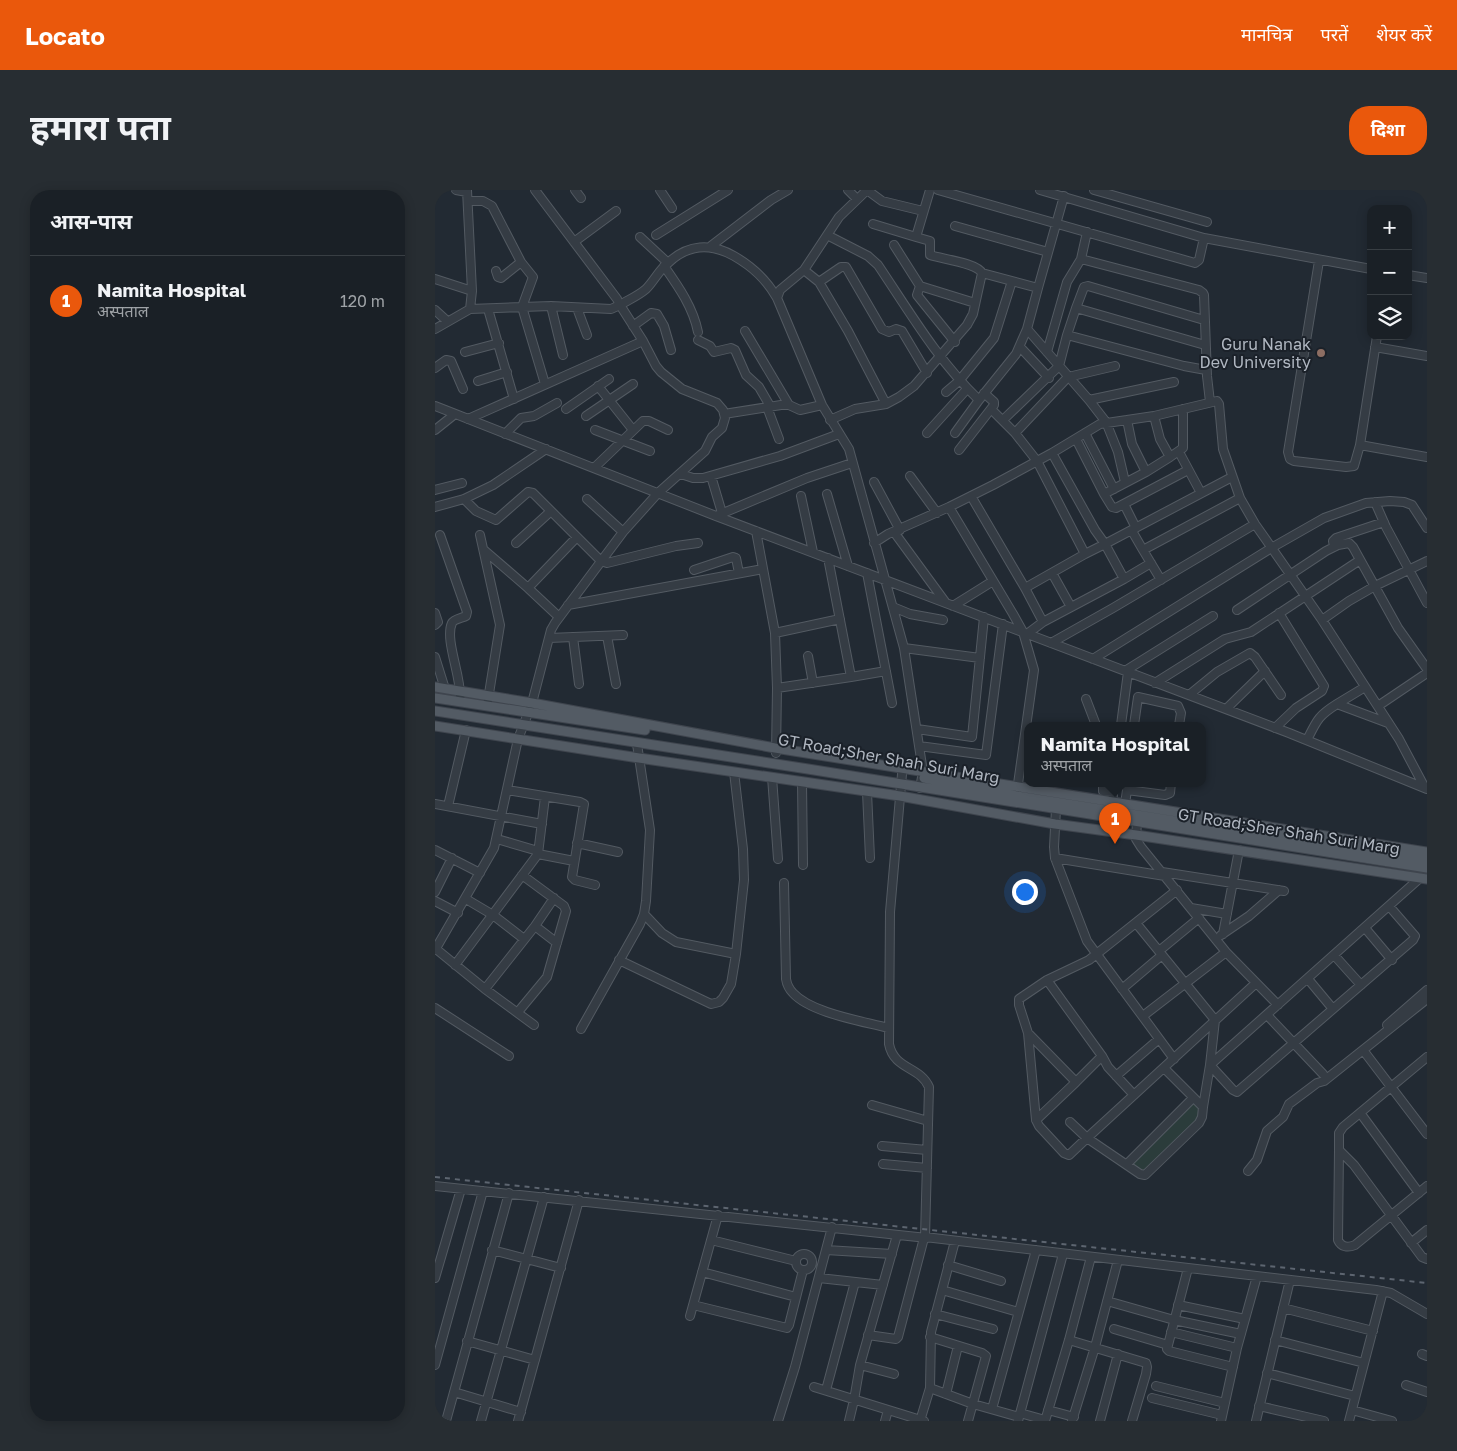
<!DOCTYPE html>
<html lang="hi">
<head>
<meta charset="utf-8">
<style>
	body { margin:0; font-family:"Golos Text","Noto Sans Devanagari",sans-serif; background:#272d32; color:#f1f3f6 }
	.controls { position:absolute; right:15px; top:15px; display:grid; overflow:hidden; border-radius:10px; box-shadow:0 2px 12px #0003 }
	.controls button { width:45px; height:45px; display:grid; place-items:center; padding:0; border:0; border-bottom:1px solid #383e43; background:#1a2026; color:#f1f3f6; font:25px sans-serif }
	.you { position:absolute; left:589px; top:701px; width:18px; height:18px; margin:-12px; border:4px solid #fff; border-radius:50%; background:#1a73e8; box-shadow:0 0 0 8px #1a73e833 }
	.badge { display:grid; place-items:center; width:32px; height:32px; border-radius:50%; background:#ea580c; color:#fff; font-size:16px; font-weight:700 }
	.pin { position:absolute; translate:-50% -41px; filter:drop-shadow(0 1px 2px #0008) }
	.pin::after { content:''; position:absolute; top:26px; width:18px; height:15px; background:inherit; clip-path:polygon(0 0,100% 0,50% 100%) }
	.popup { position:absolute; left:589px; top:532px; width:182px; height:65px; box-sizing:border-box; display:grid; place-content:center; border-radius:10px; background:#1a2026; filter:drop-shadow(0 1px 4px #0005); font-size:16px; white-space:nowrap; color:#9fa3a7 }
	.popup b { font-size:19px; color:#f1f3f6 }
	.popup::after { content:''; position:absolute; left:50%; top:100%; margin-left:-10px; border:10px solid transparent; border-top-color:#1a2026 }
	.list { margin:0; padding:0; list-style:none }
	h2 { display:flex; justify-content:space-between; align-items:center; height:65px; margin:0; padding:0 20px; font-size:21px }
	h2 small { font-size:16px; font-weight:400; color:#9fa3a7 }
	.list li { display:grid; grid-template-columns:32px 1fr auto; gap:15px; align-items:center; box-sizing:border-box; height:90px; padding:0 20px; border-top:1px solid #383e43 }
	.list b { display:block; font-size:19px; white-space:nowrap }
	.list p { margin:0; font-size:16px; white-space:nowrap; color:#9fa3a7 }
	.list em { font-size:16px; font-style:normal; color:#9fa3a7 }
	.icon { flex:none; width:28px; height:28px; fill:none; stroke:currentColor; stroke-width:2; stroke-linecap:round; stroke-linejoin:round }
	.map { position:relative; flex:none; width:992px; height:1231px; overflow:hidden; border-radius:20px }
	header { display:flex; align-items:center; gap:30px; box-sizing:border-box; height:70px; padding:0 25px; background:#ea580c; color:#fff }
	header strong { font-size:24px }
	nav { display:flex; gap:28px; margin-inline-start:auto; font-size:18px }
	.intro { display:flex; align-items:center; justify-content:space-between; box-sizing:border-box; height:120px; padding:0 30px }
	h1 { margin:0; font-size:35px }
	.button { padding:12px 22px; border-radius:20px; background:#ea580c; color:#fff; font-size:18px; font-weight:700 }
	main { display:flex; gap:30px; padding:0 30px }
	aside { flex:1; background:#1a2026; border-radius:20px; box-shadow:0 2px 12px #0003 }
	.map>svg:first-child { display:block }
	.green { fill:#2b3c3b }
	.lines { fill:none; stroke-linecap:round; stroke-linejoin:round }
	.minor-casing { stroke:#535a62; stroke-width:10 }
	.major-casing { stroke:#3f454e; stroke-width:11 }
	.minor { stroke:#353c44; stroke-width:8 }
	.major { stroke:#535b64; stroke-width:9 }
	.rail { stroke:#5d6570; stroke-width:2; stroke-dasharray:5 5; stroke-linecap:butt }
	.education-dot { fill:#8d6e63; stroke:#1b2129; stroke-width:2 }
	.labels { text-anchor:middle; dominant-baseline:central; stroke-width:4; stroke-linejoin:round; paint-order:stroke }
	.poi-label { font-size:16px; fill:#b0b7c1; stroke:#1b2129; text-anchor:end }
	.street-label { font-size:16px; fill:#b0b7c1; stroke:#1b2129 }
</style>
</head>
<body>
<header>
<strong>Locato</strong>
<nav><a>मानचित्र</a><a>परतें</a><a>शेयर करें</a></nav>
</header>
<div class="intro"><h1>हमारा पता</h1><a class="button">दिशा</a></div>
<main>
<aside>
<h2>आस-पास<small></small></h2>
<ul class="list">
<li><span class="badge">1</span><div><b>Namita Hospital</b><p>अस्पताल</p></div><em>120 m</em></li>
</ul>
</aside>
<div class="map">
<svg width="992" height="1231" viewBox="0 0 992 1231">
	<rect width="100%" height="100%" fill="#222a33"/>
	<path class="green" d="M 757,913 L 764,918 L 766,927 L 709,983 L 695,972 Z"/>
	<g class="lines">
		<defs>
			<path id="minor" d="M 21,0 L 32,2
				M 32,0 L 37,101 L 35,119
				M 140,0 L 146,8
				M 225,0 L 237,18
				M 413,0 L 422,9
				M 432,0 L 447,11 L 488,21
				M 503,0 L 760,73 L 764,70 L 769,48
				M 605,0 L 769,48 L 936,79
				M 659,0 L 772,32
				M 33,11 L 48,11 L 57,16 L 86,72 L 98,87 L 87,117 L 110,194
				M 438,34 L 481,47
				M 520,36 L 613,62
				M 221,45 L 293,0
				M 392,45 L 433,66 L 443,75 C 474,121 503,171 544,210 L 581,164 L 592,139
				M 205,47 L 233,73
				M 139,52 L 181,21
				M 459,55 L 485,96 L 482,105 L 520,152
				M 276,56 L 336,10 L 353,0
				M 646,69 L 652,42
				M 884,71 L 853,262 L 855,269 L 859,271 L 911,277 L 919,276 L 925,255 L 942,146
				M 229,76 C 243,96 258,117 263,142
				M 369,80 L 384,92 L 406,77 L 411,77 L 447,139 L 454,142 L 461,139 L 467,141 L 492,183
				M 61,81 L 63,87 L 66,88 L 86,72
				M 547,83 L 603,98 L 592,139 L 654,210 L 671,232 L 683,262 L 690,292
				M 973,85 L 992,88
				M 0,89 L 37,101
				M 384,92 L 413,141 L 451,214
				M 485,96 L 540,113
				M 603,98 L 629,6
				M 342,108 L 345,100 L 369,80 L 404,27 L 432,0
				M 116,116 L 128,165
				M 142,118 L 152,145
				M 641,118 L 632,145 L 749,176 L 771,180
				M 53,119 L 79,209
				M 0,120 L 12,131
				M 769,130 L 653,96 L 649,97 L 641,118 L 770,155
				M 198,136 L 216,123 L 222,124 L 229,136 L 236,160
				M 0,139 L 35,119 L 116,116 L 176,119 L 185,115 L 182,109 L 100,0
				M 310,141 L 354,215
				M 263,150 L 275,156 L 279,162 L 296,158 L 300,160 L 311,185 L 324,197 L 335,216
				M 585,157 L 614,188
				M 940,157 L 992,166
				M 30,162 L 64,153
				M 612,162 L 632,92 L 646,69 L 764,100 L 768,103 L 769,105 L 772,186 L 775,212
				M 0,178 L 11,170 L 16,171 L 28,199
				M 43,191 L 72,182
				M 163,196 L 198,240
				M 511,202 L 524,191 L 559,148 L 577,91
				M 654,210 L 739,192
				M 0,216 L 281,326 L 854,543 L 992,599
				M 332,217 L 344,249
				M 131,219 L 174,189
				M 556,219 L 580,243 L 602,271 L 650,364 L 670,354 L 660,340 L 617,263
				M 289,224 L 346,215 L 354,215 L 365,220 L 387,215
				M 151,226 L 198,194
				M 719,226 L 725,249 L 735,267 L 748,258 L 748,219
				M 33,229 L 208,151
				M 395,230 L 420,219 L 451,214 L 464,207 L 479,196 L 532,135 L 538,124 L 547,83 C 542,73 507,69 495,65 L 495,51 L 481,47 L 495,0
				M 568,230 L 624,176 L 632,145
				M 692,230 L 697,254 L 711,282 L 735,267
				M 0,240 L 20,224
				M 160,240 L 215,261
				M 492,243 L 532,199
				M 520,243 L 544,210
				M 580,243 L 633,187 L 680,176
				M 650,243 L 679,299
				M 70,244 L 86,228 L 99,226 L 122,213
				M 641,249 L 669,304 L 711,282
				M 925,255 L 992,267
				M 524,260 L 559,215 L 559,212 L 549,203
				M 744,262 L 766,303
				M 159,278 L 208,231 L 214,231 L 233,240
				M 246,284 L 258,288 L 268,288 L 345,266 L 404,244
				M 276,286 L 287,323
				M 475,286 L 502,323
				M 439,292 L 465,340
				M 0,300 L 27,293
				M 392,304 L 413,376
				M 669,304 L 677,317 L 681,318 L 753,280
				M 366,306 L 378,362
				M 536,306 L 590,398 L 608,432
				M 29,309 L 41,321 L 61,330 L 93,302 L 98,303 L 166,371 L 172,373 L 241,356 L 263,353
				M 152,309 L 188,342
				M 940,312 L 951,337 L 992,413
				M 689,314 L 701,338
				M 0,317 L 29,309 L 58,295 L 111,259
				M 514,317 L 578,424 L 588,442 L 599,480 L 582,601
				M 281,326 L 372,288 L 417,273
				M 321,341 L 340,443 L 342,498 L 341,563
				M 697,341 L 708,360 L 805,308
				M 459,342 L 511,413
				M 5,345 L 32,422 L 31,426 C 27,428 19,429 17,433 C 9,450 28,490 25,511
				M 45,345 L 65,435 L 52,516
				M 81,353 L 116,321
				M 439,353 L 453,344 L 514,317 L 558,295 L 617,263 L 665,234 L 719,226 L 782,211 L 784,214 L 788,259 L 805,308 L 820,334 L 887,430 L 964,549 L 990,598
				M 899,357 L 898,351 L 901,348 L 949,332
				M 49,360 L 93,398 L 124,427
				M 708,360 L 726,390
				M 259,380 L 298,367 L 301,368 L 304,383
				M 432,383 L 457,513
				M 617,383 L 636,417
				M 689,389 L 716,373
				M 93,398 L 142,347
				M 590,398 L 650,364
				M 133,415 L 328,379
				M 518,416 L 558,391
				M 458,417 L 475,424 L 508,430
				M 802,420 L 891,361 L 903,355 L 914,353 L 918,357 L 963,438 L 992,479
				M 0,423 L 3,432 L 0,435
				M 887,430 L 914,411 L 940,396 L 992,371
				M 340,443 L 405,429
				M 592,444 L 608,432 L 689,389 L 670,354 L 797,287
				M 172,446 L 181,494
				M 138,447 L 144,494
				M 114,448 L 188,445
				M 616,453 L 678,418 L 820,334
				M 469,458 L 545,468
				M 373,466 L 378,493
				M 0,467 L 10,499
				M 658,469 L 838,357 L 889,328 L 931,313 L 955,311 L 969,312 L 977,315 L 992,338
				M 690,481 L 778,426
				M 416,487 L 451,481
				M 720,493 L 790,449 L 816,442 L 925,370
				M 342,498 L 416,487 L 393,368
				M 754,505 L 782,482 L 815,463 L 820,467 L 846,505
				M 651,509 L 661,535
				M 902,514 L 930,497
				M 943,516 L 992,483
				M 791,519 L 830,481
				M 686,535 L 693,482
				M 699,535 L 703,507 L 743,516 L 746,523 L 744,535
				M 840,538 L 861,518 L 887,501 L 889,496 L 844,423
				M 482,539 L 537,547 L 549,427
				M 872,550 C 882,530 883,526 902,514 L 953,533
				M 484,556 L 551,565 L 568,434
				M 467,584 L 455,722 L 454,854 C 459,880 485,876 494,897 L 490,1047 L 941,1100 L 956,1103 L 992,1124
				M 337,587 L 343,669
				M 367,592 L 368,675
				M 668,593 L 668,601 L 678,602
				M 72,600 L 145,612 L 149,614 L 137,687 L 140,690 L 160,695
				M 692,600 L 730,605 L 735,603 L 736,593
				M 432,602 L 435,668
				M 110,607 L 103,664 L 139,671
				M 0,614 L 107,634
				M 690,614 L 693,593
				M 13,616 L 31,540
				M 677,616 L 679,593
				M 621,619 L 619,657 L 620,668 L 652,751 L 739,869
				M 702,632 L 701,649 L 706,657 L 791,762 L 843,815
				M 62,649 L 103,661
				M 142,653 L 183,662
				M 0,660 L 45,683
				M 620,668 L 730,686
				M 727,682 L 849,701
				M 349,693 L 351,789 C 352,795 354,799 358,803 C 376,823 427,831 453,838
				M 742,700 L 654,770 L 612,790 L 584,809 L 584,815 L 593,843 L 601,930 L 604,936 L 629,963 L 634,965 L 652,948 L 821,793
				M 0,702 L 17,668
				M 31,709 L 58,725 L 89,749
				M 0,711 L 23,723
				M 756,718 L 792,724
				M 209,724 L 227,743 L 241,752 L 301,764
				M 701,733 L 780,830 L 775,875 L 768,917 L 729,878
				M 100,736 L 122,753
				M 930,738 L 957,770
				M 788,744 L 804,660
				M 786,745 L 814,726 L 844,700
				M 0,758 L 50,799 L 99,835
				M 0,760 L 59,658 L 83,549 L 97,513 L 116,440 L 120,433 L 188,342 L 223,303 L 270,261 L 277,247 L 287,238 L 290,228 L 288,220 L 282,213 L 247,199 L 226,182 L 221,176 L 208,151 L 185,115 C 193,110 203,106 211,99 C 219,91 224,80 233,73 C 253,54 276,53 299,66 C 318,77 331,89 342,108 L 387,215 L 414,259 L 469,458 L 488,582 L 485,598
				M 724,761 L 764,728
				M 899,765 L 926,795
				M 184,770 L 276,814 L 284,812 L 288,808 L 296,794 L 301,764 L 309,690 L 308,659 L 299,582
				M 20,775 L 103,664
				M 873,789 L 898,819 L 978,750 L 980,746 L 954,716
				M 612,790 L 667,866 L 673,877 L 699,905
				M 50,799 L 100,736 L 119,708
				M 687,799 L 727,765
				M 0,818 L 74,866
				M 898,819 L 802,902 L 798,900 L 775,875 L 985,688
				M 83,822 L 112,787 L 131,721 L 129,716 L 87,685
				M 832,825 L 888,884
				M 708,826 L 791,762
				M 952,835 L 992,800
				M 146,839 L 205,734 L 209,724 L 211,711 L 215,640 L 202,554
				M 593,843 L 641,892 L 667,866
				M 928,860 L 992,944
				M 992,867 L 908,937 L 904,943 L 904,960 L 919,975 L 987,1067 L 992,1069
				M 681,886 L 724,849
				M 437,915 L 493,931
				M 926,924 L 984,1003
				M 601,930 L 641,892
				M 635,932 L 652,948 L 705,984 L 710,985 L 764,933 L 767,927 L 768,917
				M 447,956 L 492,960
				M 904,960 L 903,1050 C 906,1057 913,1058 920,1055 L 992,996
				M 448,974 L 492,978
				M 692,974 L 758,908
				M 813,981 L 822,970 L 832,941 L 848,927 L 854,914 L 882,893 L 889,891 L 992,809
				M 0,996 L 492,1048
				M 276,1050 L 361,1071
				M 976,1053 L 992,1040
				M 57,1060 L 126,1078
				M 391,1060 L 457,1064
				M361 1072a8 8 0 1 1 16 0a8 8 0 1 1-16 0Z
				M 513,1075 L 566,1091
				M 753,1078 L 732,1159 L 734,1161 L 798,1177
				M 267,1082 L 361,1107
				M 0,1088 L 26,999
				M 384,1088 L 448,1095
				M 507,1100 L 583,1122
				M 672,1111 L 739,1130 L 806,1144
				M 258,1115 L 352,1138 L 354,1135 L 368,1080
				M 743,1115 L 810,1129
				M 848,1118 L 938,1141
				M 500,1124 L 558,1139
				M 255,1126 L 283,1025
				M 679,1139 L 733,1155
				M 736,1142 L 802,1158
				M 433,1145 L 461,1149 L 463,1147 L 489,1048
				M 495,1147 L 547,1163 L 551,1166 L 533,1231
				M 634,1150 L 711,1173 L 712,1177 L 711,1184 L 697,1231
				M 840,1150 L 929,1173
				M 32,1151 L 100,1170
				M 987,1164 L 992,1166
				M 0,1175 L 48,1001
				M 425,1175 L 462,1045
				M 832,1183 L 920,1206
				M 971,1195 L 992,1202
				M 721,1196 L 790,1213
				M 379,1197 L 489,1231
				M 495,1198 L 538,1214 L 584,1227
				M 391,1200 L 420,1092
				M 19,1202 L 86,1222
				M 511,1204 L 523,1156
				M 717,1208 L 787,1225
				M 824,1216 L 889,1231
				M 557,1219 L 601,1060
				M 613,1220 L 639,1227
				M 917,1220 L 957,1231
				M 585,1223 L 610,1230
				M 11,1231 L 74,1003
				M 46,1231 L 109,1007
				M 83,1231 L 144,1010
				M 343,1231 L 360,1177 L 397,1037
				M 414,1231 L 419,1210 L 425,1175 L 459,1184
				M 450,1231 L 453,1220
				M 485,1231 L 495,1198 L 496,1142 L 520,1051
				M 583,1231 L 628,1064
				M 610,1231 L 634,1150 L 656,1067
				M 637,1231 L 660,1157 L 683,1070
				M 665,1231 L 683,1164
				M 786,1231 L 802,1158 L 822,1086
				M 821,1231 L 855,1090
				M 914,1231 L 948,1101"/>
			<path id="major" d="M 0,497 L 97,513 L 340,558 L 992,662
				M 0,508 L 210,540
				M 0,521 L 373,579 L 992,678
				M 0,536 L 204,568 L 465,606 L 620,634 L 701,645 L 992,689
				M 489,588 L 582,606 L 992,671"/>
		</defs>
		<use href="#minor" class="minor-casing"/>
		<use href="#major" class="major-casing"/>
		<use href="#minor" class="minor"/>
		<use href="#major" class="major"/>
		<path class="rail" d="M 0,987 L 992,1093"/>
	</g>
	<circle class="education-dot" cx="886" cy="163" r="5"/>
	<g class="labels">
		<g class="poi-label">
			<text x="876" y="154">Guru Nanak<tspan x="876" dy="18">Dev University</tspan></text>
		</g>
		<g class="street-label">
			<text transform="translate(454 568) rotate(10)">GT Road;Sher Shah Suri Marg</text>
			<text transform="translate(854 641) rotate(9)">GT Road;Sher Shah Suri Marg</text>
		</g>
	</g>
</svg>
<div class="controls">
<button>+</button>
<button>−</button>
<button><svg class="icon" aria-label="layers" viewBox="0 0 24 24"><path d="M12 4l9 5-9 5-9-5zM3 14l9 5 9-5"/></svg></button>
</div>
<div class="you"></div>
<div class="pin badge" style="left:680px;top:654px">1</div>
<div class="popup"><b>Namita Hospital</b>अस्पताल</div>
</div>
</main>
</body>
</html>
